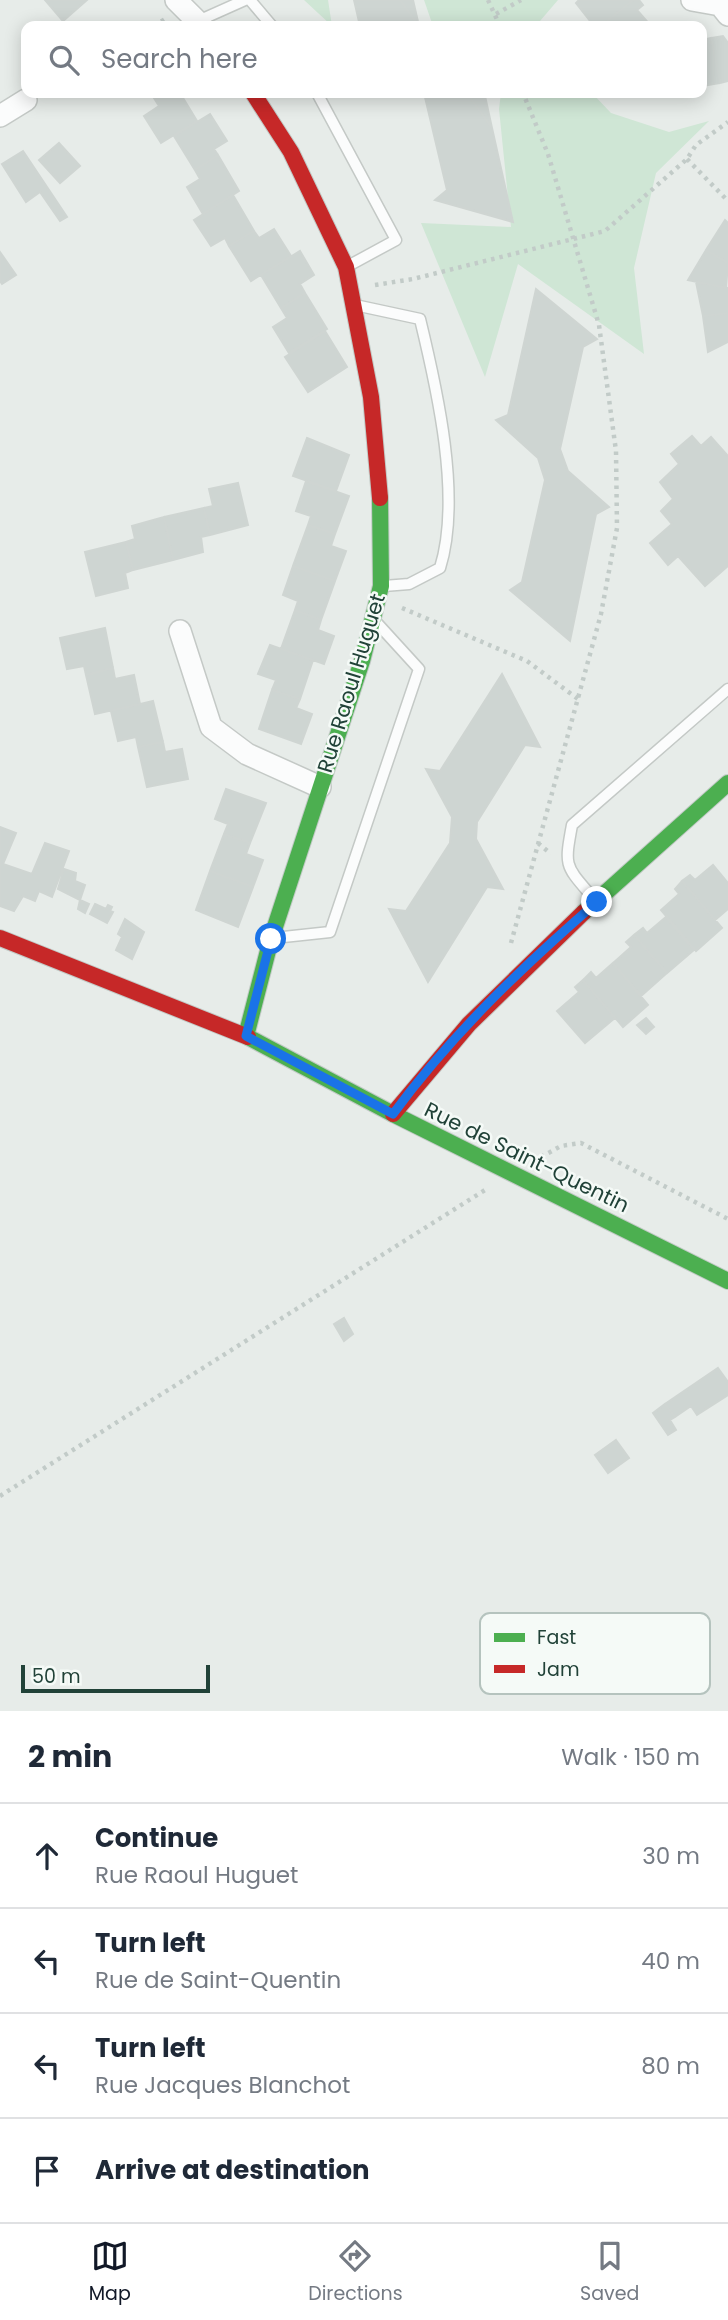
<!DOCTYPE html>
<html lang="en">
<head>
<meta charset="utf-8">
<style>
	body { margin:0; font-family:Poppins,sans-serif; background:#f2f2f3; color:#1f2937 }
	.scale { position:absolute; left:21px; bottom:18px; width:189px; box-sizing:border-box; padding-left:7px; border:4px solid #214238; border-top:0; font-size:19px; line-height:24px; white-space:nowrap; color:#214238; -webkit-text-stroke:5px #f5faf7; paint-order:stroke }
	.stop { position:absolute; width:21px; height:21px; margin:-16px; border:5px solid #1a73e8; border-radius:50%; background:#fff }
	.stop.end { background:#1a73e8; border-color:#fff; box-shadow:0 2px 7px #0008 }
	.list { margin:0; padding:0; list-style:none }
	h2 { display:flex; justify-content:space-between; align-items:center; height:91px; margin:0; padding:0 28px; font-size:30px }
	h2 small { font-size:23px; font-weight:400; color:#747a83 }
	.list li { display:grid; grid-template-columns:46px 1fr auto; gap:21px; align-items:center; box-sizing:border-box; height:105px; padding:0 28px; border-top:2px solid #e0e1e3 }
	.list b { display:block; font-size:26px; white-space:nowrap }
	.list p { margin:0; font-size:23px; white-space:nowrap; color:#747a83 }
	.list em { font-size:23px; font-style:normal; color:#747a83 }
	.icon { flex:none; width:38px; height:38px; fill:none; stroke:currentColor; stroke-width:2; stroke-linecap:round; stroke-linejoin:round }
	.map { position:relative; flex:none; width:728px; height:1711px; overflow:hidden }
	.search { position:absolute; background:#fff; box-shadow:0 4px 18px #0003; left:21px; right:21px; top:21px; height:77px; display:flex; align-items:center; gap:18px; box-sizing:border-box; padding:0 24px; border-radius:14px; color:#747a83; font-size:26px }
	.sheet { height:511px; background:#fff }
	nav { display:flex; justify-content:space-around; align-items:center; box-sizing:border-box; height:98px; border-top:2px solid #e0e1e3; background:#fff; font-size:19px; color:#747a83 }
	nav a { display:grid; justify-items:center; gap:4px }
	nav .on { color:#111827 }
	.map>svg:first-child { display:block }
	.green { fill:#cfe6d5 }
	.building { fill:#ced5d2; stroke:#cfd5d2; stroke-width:2 }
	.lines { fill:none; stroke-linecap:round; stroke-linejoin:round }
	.lane-casing { stroke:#c4c9c6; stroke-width:13 }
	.street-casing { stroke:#c4c9c6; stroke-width:24 }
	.fast-casing { stroke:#c2cac6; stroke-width:18 }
	.jam-casing { stroke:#c2cac6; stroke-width:18 }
	.path { stroke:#c2cbc8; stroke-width:4.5; stroke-dasharray:3.5 5; stroke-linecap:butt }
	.lane { stroke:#fbfcfc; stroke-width:10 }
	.street { stroke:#fbfcfc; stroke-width:21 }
	.fast { stroke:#4caf50; stroke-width:16 }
	.jam { stroke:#c62828; stroke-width:16 }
	.route { stroke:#1a73e8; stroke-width:9 }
	.labels { text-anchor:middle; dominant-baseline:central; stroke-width:5; stroke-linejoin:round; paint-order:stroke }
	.street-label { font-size:21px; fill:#214238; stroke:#f5faf7 }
	.key { fill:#f5faf7; stroke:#b5c3be; stroke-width:2 }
	.key-label { font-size:19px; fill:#214238 }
</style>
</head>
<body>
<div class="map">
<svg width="728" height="1711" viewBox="0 0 728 1711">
	<rect width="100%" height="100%" fill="#e7ece9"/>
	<path class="green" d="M 304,0 L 328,0 L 332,26 Z
		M 424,0 L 558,0 L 540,21 L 543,26 L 433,26 Z
		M 501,93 L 592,93 L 611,113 L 669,132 L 709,121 L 656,173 L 634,268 L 644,354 L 518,264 L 485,377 L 421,223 L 511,227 L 499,109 Z"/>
	<path class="building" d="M 45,0 L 87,0 L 63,21 Z
		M 354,0 L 400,0 L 419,26 L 360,26 Z
		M 400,0 L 413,0 L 419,26 Z
		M 579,0 L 633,0 L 601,26 L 594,26 L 576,3 Z
		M 633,0 L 639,0 L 643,5 L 637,10 L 651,26 L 601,26 Z
		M 723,36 L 728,43 L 728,81 L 720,83 L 711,38 Z
		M 711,38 L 720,83 L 702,86 L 702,40 Z
		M 162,93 L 180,93 L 197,121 L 161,143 L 144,116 L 159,106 L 154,98 Z
		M 424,93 L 467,93 L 492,128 L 513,222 L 435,200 L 447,190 Z
		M 467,93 L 488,93 L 485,96 L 492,128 Z
		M 210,114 L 227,141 L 214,149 L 218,155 L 195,170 L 174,136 Z
		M 59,143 L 80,166 L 60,183 L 39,160 Z
		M 23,151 L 67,217 L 60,221 L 40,192 L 26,202 L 2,164 Z
		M 218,155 L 239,191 L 203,214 L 187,187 L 200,179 L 195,170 Z
		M 233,195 L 254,231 L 229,246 L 225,238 L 211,246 L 194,220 Z
		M 725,220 L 728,223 L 728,263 L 706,250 Z
		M 274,229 L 291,256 L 251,281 L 229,246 L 254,231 L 259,238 Z
		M 706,250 L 728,263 L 726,288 L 688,280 Z
		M 300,251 L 314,275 L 300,284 L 305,293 L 281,308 L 261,275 Z
		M 0,252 L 16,275 L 2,284 L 0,281 Z
		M 696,282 L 728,288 L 728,313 L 703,316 Z
		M 536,289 L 597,339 L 583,347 L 560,449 L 568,471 L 609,507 L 596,514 L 570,641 L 510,590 L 522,582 L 545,480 L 538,458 L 496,420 L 508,415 Z
		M 305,293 L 327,329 L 289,353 L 273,327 L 287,318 L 281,308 Z
		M 728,313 L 728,342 L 708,352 L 703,316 Z
		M 325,331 L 347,367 L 308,392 L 285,357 Z
		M 692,436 L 701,446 L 711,437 L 728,456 L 728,566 L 705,586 L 678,556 L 668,565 L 650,543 L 672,524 L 661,511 L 673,499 L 660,482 L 679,464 L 671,454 Z
		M 307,438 L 349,455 L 336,491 L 293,476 Z
		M 306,481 L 349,496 L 335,534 L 308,525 L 311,516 L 296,511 Z
		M 238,483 L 248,525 L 210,535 L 204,508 L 213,506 L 209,489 Z
		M 204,508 L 210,535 L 201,537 L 203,552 L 173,560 L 164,517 Z
		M 164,517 L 173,560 L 133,570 L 126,542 L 135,539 L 132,526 Z
		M 308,525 L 335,534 L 331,546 L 346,551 L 335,581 L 293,566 Z
		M 126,542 L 133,570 L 125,573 L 128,588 L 96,596 L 85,552 Z
		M 293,566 L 335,581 L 321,620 L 295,610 L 298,601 L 283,595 Z
		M 295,610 L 321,620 L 318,630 L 334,636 L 324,664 L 281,649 Z
		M 105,628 L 113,668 L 86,675 L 84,666 L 67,669 L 60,638 Z
		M 270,645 L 313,660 L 300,699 L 272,690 L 276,680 L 258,674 Z
		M 113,668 L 115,679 L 134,675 L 140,704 L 95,714 L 86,675 Z
		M 502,674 L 540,747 L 525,745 L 477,822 L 476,839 L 503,889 L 487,887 L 428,982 L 389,909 L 406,911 L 450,843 L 452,817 L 426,769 L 440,771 Z
		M 272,690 L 300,699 L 296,708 L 312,714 L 301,744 L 259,729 Z
		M 153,701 L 163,742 L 138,747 L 136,737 L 118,741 L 111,711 Z
		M 163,742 L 165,752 L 182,749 L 188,779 L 147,787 L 138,747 Z
		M 226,789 L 266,803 L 250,843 L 224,834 L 228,824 L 215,819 Z
		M 0,827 L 16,833 L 3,864 L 32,874 L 45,843 L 69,851 L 52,897 L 39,891 L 35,901 L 23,896 L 14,911 L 0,906 Z
		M 224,834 L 250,843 L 246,854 L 263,860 L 253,887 L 210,871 Z
		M 713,865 L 728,883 L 728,909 L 715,920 L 682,881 L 690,875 L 695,880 Z
		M 64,869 L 76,873 L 75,881 L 85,885 L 80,900 L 58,889 Z
		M 210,871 L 253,887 L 238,927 L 196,910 Z
		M 682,881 L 722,928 L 696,951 L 661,910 L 679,894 L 675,889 Z
		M 80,900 L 89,904 L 85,913 L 78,909 Z
		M 95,904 L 106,909 L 108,905 L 112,907 L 110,911 L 113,912 L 107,923 L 90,914 Z
		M 666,917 L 694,950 L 667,973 L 634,935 L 643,928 L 647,933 Z
		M 125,919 L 144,932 L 132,959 L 116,950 L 122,937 L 118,934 Z
		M 634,935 L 667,973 L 641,996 L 613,963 L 631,947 L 626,942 Z
		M 613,963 L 648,1005 L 623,1027 L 583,980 L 591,972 L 596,978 Z
		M 583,980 L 615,1018 L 585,1043 L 557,1011 L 579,992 L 575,987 Z
		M 646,1018 L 654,1027 L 646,1034 L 637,1025 Z
		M 344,1318 L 353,1334 L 344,1341 L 334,1324 Z
		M 718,1368 L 728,1382 L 728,1395 L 697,1415 L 691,1406 L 675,1417 L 665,1404 Z
		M 665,1404 L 675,1417 L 670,1420 L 676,1430 L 668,1435 L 653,1413 Z
		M 616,1440 L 629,1458 L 608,1473 L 595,1455 Z"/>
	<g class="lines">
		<defs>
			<path id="lane" d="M 250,0 L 272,26
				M 198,21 L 245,0
				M 317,93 L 396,240 L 348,266
				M 355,305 L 420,319 C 437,389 462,498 440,568 L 409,584 L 384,586
				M 594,899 C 565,865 564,868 572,825 L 728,689
				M 274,938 L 330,932 L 419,669 L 377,623"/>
			<path id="street" d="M 176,0 L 202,26
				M 692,0 L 720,5 L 728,15
				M 0,116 L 26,100
				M 180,631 L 211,727 L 247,754 L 320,787"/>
			<path id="fast" d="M 584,912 L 728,783
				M 246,1036 L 271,939 L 362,661 L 381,586 L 380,498
				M 248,1037 L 393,1114 L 728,1281"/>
			<path id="jam" d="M 253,93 L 291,152 L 346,267 L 371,397 L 380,498
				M 0,938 L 248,1037
				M 393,1114 L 469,1024 L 584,912"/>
		</defs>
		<use href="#lane" class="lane-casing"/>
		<use href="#street" class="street-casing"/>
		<use href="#fast" class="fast-casing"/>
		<use href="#jam" class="jam-casing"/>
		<path class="path" d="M 488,0 L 500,26
			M 496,14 L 521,0
			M 154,26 L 165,19
			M 687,159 L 728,201
			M 375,285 L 413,279 L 605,231 L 687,159 L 696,145 L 728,122
			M 402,608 L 527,661 L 578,699
			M 538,843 L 551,854
			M 511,943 L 601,614 L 617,528 L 616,451 L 599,325 L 548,154 L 523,93
			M 541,1157 L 561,1146 L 581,1143 L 728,1219
			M 0,1496 L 485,1190"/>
		<use href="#lane" class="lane"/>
		<use href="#street" class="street"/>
		<use href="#fast" class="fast"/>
		<use href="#jam" class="jam"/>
	</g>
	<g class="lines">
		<path class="route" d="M 271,939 L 246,1036 L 393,1114 C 452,1034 522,967 597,902"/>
	</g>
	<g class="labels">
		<g class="street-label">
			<text transform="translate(351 683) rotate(-73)">Rue Raoul Huguet</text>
			<text transform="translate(527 1157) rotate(26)">Rue de Saint-Quentin</text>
		</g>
	</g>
	<rect x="480" y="1613" width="230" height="81" rx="10" class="key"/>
	<rect x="494" y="1633" width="31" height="9" fill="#4caf50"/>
	<rect x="494" y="1665" width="31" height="8" fill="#c62828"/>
	<g class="key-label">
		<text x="537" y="1644">Fast</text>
		<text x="537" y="1676">Jam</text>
	</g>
</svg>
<div class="scale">50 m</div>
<div class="stop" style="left:271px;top:939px"></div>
<div class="stop end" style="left:597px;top:902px"></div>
<div class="search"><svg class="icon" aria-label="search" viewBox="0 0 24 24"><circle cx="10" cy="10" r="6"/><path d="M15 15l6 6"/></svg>Search here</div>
</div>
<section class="sheet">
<h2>2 min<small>Walk · 150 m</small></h2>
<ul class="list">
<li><svg class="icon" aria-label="ahead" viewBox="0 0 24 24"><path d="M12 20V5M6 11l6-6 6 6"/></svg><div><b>Continue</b><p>Rue Raoul Huguet</p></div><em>30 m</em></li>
<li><svg class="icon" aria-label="left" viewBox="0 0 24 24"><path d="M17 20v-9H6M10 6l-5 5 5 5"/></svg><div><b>Turn left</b><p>Rue de Saint-Quentin</p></div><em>40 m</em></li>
<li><svg class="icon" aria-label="left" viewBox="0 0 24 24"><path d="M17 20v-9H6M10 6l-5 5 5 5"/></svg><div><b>Turn left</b><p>Rue Jacques Blanchot</p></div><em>80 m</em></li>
<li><svg class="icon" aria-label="arrive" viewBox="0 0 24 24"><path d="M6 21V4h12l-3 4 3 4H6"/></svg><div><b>Arrive at destination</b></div></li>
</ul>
</section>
<nav>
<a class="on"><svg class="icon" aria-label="map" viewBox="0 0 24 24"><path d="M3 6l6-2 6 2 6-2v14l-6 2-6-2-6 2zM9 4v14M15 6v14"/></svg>Map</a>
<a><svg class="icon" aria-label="directions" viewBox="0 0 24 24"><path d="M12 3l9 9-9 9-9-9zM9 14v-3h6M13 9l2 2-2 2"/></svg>Directions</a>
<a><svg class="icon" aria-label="saved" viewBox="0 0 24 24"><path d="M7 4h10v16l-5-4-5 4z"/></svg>Saved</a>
</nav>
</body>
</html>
